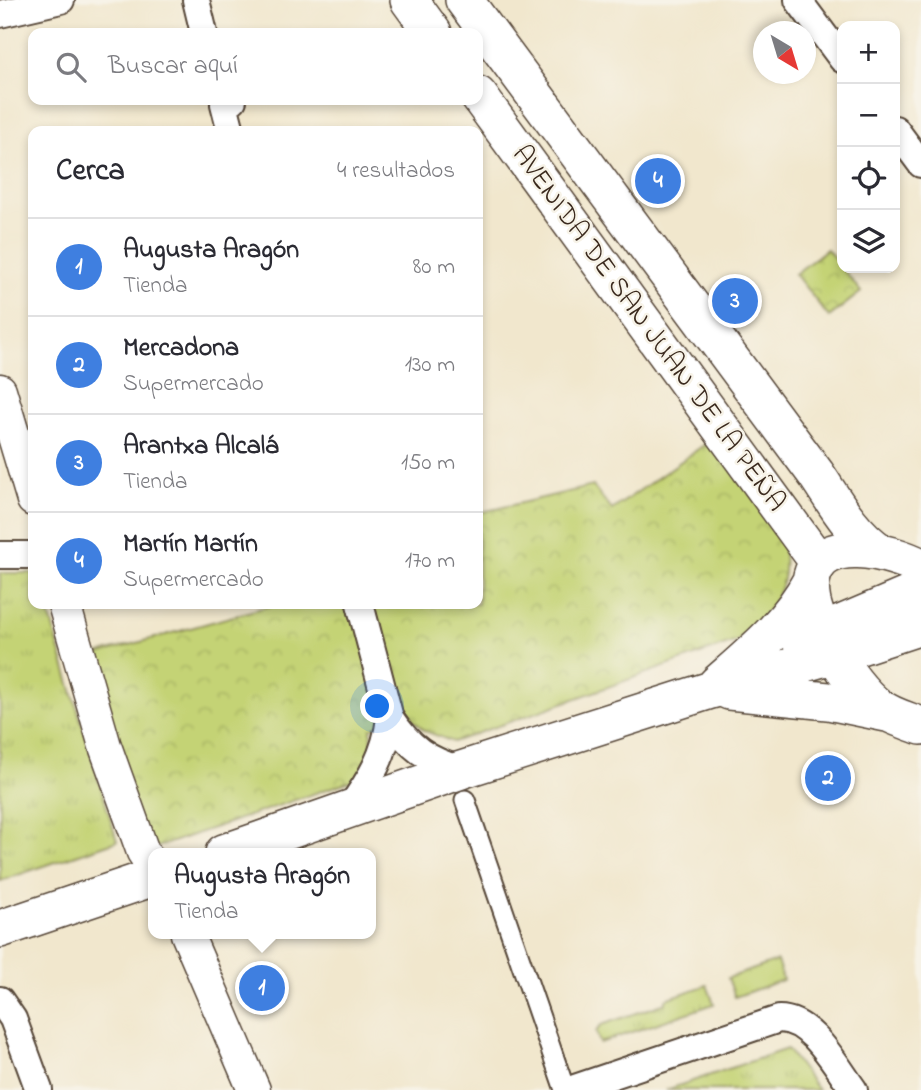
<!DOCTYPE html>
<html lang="es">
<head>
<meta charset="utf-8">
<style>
	body { margin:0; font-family:"Indie Flower",sans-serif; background:#f7f7f7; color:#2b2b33 }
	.controls { position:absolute; right:21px; top:21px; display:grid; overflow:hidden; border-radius:14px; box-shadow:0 4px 10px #0003 }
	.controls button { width:63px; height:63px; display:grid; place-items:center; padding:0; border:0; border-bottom:2px solid #e1e1e2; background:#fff; color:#2b2b33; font:35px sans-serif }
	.compass { position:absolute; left:753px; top:21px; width:63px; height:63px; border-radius:50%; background:#fff; box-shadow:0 4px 10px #0003; rotate:142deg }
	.you { position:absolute; left:378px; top:707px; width:24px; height:24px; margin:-18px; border:5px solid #fff; border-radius:50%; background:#1a73e8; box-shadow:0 0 0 10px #1a73e833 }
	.badge { display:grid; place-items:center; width:46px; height:46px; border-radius:50%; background:#b5179e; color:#fff; font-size:23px; font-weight:700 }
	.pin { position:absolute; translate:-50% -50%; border:4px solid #fff; box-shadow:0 2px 7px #0006 }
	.popup { position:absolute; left:148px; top:848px; width:228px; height:91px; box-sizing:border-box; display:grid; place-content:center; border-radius:14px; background:#fff; filter:drop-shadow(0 2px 5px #0005); font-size:23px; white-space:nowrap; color:#7c7c81 }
	.popup b { font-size:26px; color:#2b2b33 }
	.popup::after { content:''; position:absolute; left:50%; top:100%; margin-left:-14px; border:14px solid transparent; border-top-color:#fff }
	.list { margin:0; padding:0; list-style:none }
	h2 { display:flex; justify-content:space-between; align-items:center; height:91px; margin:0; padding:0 28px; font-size:30px }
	h2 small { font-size:23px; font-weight:400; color:#7c7c81 }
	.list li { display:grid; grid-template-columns:46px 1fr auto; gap:21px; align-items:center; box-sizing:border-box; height:98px; padding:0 28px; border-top:2px solid #e1e1e2 }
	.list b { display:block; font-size:26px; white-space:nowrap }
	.list p { margin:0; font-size:23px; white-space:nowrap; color:#7c7c81 }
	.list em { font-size:23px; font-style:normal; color:#7c7c81 }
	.icon { flex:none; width:38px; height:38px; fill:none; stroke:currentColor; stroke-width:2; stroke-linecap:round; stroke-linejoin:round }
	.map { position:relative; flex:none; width:921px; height:1090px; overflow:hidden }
	.search { position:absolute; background:#fff; box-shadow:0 4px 10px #0003; left:28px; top:28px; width:455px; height:77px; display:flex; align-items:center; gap:18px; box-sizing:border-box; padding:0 24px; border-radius:14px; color:#7c7c81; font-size:26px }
	.panel { position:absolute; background:#fff; box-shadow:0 4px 10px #0003; left:28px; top:126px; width:455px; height:483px; border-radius:14px }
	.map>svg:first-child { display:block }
	.grass { fill:url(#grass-tufts); stroke:#807e4a; stroke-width:2 }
	.park { fill:url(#park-crowns); stroke:#807e4a; stroke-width:2 }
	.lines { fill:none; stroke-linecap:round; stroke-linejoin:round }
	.pedestrian-casing { stroke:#564638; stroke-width:23 }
	.minor-casing { stroke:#564638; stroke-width:30 }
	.tertiary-casing { stroke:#564638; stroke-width:35 }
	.secondary-casing { stroke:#564638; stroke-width:40 }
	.pedestrian { stroke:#fff; stroke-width:19 }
	.minor { stroke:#fff; stroke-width:26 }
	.tertiary { stroke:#fff; stroke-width:32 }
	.secondary { stroke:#fff; stroke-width:37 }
	.labels { text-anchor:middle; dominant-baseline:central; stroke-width:5; stroke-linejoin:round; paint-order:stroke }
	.street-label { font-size:28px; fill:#3b2a1e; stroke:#f7f3e8 }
</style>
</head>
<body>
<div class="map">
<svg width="921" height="1090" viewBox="0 0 921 1090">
	<defs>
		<pattern id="grass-tufts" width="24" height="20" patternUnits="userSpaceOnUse" patternTransform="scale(1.75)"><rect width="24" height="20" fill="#c4d375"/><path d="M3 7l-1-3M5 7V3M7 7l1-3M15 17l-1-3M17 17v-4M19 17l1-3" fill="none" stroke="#a9b565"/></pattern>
		<pattern id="park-crowns" width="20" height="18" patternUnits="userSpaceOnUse" patternTransform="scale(1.75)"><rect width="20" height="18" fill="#c4d375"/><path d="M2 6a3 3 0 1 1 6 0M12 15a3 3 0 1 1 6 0" fill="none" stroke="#a9b565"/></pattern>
	</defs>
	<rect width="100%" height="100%" fill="#f7f3e8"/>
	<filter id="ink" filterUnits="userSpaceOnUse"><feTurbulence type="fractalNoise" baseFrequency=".0143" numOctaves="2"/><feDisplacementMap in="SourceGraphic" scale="14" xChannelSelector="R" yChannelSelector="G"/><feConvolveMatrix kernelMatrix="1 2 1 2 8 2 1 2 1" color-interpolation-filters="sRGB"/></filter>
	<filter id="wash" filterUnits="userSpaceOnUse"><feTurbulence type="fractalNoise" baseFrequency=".00686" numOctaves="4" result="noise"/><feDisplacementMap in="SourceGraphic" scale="28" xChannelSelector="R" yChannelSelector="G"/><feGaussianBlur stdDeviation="1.57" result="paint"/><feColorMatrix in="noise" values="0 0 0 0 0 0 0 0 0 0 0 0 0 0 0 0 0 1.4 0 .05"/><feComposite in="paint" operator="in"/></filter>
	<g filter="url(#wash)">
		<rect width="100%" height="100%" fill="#f1e7cd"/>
		<path class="grass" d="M 0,573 L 33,573 L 33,604 L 46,604 L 117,841 L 0,881 Z
			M 777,961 L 783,980 L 735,997 L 728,978 Z
			M 707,985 L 714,1004 L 600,1043 L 596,1032 L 601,1025 L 666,1003 L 666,999 Z
			M 787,1049 L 818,1090 L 666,1090 Z"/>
		<path class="park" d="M 827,249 L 861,292 L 829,317 L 795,274 Z
			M 714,438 L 781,537 C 793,585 774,608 740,640 L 453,742 L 425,731 L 406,714 L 371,729 L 374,773 L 143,852 L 80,659 L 276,604 L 478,604 L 478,513 L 593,486 L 612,510 Z"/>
	</g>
	<g filter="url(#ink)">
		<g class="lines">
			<defs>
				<path id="pedestrian" d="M 465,800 L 565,1090"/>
				<path id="minor" d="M 196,0 L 204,33
					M 798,0 L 842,59
					M 0,14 L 61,0
					M 895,129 L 921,164
					M 231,131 L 224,104 L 233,100
					M 0,555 L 33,555
					M 360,604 L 390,718 C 410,748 427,760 461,770
					M 349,809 C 370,780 386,754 390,718
					M 0,1000 L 13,1019 L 39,1090
					M 569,1090 L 779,1019 C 812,1019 836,1066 854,1090"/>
				<path id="tertiary" d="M 0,390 L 33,500
					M 64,604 L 105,746 L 143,852 L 154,869
					M 187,934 L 254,1090"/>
				<path id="secondary" d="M 409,0 L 433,33
					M 464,0 L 816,474 C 835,502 851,532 880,552
					M 478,95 L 819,563
					M 921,567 C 892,552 819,531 811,581 C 805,617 850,685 877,706 C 890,716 906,720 921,726
					M 801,641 L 921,590
					M 717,684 C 752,653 789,623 811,581
					M 729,691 L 828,701 L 886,713
					M 224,853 L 461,770 L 711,690 L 836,654 L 921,626
					M 0,929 L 154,877"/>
			</defs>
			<use href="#pedestrian" class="pedestrian-casing"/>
			<use href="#minor" class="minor-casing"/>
			<use href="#tertiary" class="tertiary-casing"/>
			<use href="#secondary" class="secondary-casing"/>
			<use href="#pedestrian" class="pedestrian"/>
			<use href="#minor" class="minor"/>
			<use href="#tertiary" class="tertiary"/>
			<use href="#secondary" class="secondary"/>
		</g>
	</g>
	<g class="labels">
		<g class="street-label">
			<text transform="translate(648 329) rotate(54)">AVENIDA DE SAN JUAN DE LA PEÑA</text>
		</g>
	</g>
</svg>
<div class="controls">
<button>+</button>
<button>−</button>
<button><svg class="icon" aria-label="locate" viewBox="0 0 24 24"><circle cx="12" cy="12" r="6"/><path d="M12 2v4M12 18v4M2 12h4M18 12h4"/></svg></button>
<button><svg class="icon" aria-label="layers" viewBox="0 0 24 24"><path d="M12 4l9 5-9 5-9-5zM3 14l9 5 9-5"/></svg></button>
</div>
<svg class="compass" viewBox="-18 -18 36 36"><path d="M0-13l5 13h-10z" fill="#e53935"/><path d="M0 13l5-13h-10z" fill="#7c7c81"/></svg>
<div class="you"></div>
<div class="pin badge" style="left:262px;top:988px;background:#3f7fe0">1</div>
<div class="popup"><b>Augusta Aragón</b>Tienda</div>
<div class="pin badge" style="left:828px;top:778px;background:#3f7fe0">2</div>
<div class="pin badge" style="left:735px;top:301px;background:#3f7fe0">3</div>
<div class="pin badge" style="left:658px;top:181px;background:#3f7fe0">4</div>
<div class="search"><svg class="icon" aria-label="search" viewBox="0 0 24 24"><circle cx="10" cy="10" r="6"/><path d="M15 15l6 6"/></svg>Buscar aquí</div>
<section class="panel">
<h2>Cerca<small>4 resultados</small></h2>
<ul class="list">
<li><span class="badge" style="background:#3f7fe0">1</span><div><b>Augusta Aragón</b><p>Tienda</p></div><em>80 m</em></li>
<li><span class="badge" style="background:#3f7fe0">2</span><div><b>Mercadona</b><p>Supermercado</p></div><em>130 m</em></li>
<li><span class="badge" style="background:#3f7fe0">3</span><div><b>Arantxa Alcalá</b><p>Tienda</p></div><em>150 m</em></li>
<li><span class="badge" style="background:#3f7fe0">4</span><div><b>Martín Martín</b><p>Supermercado</p></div><em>170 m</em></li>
</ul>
</section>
</div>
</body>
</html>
